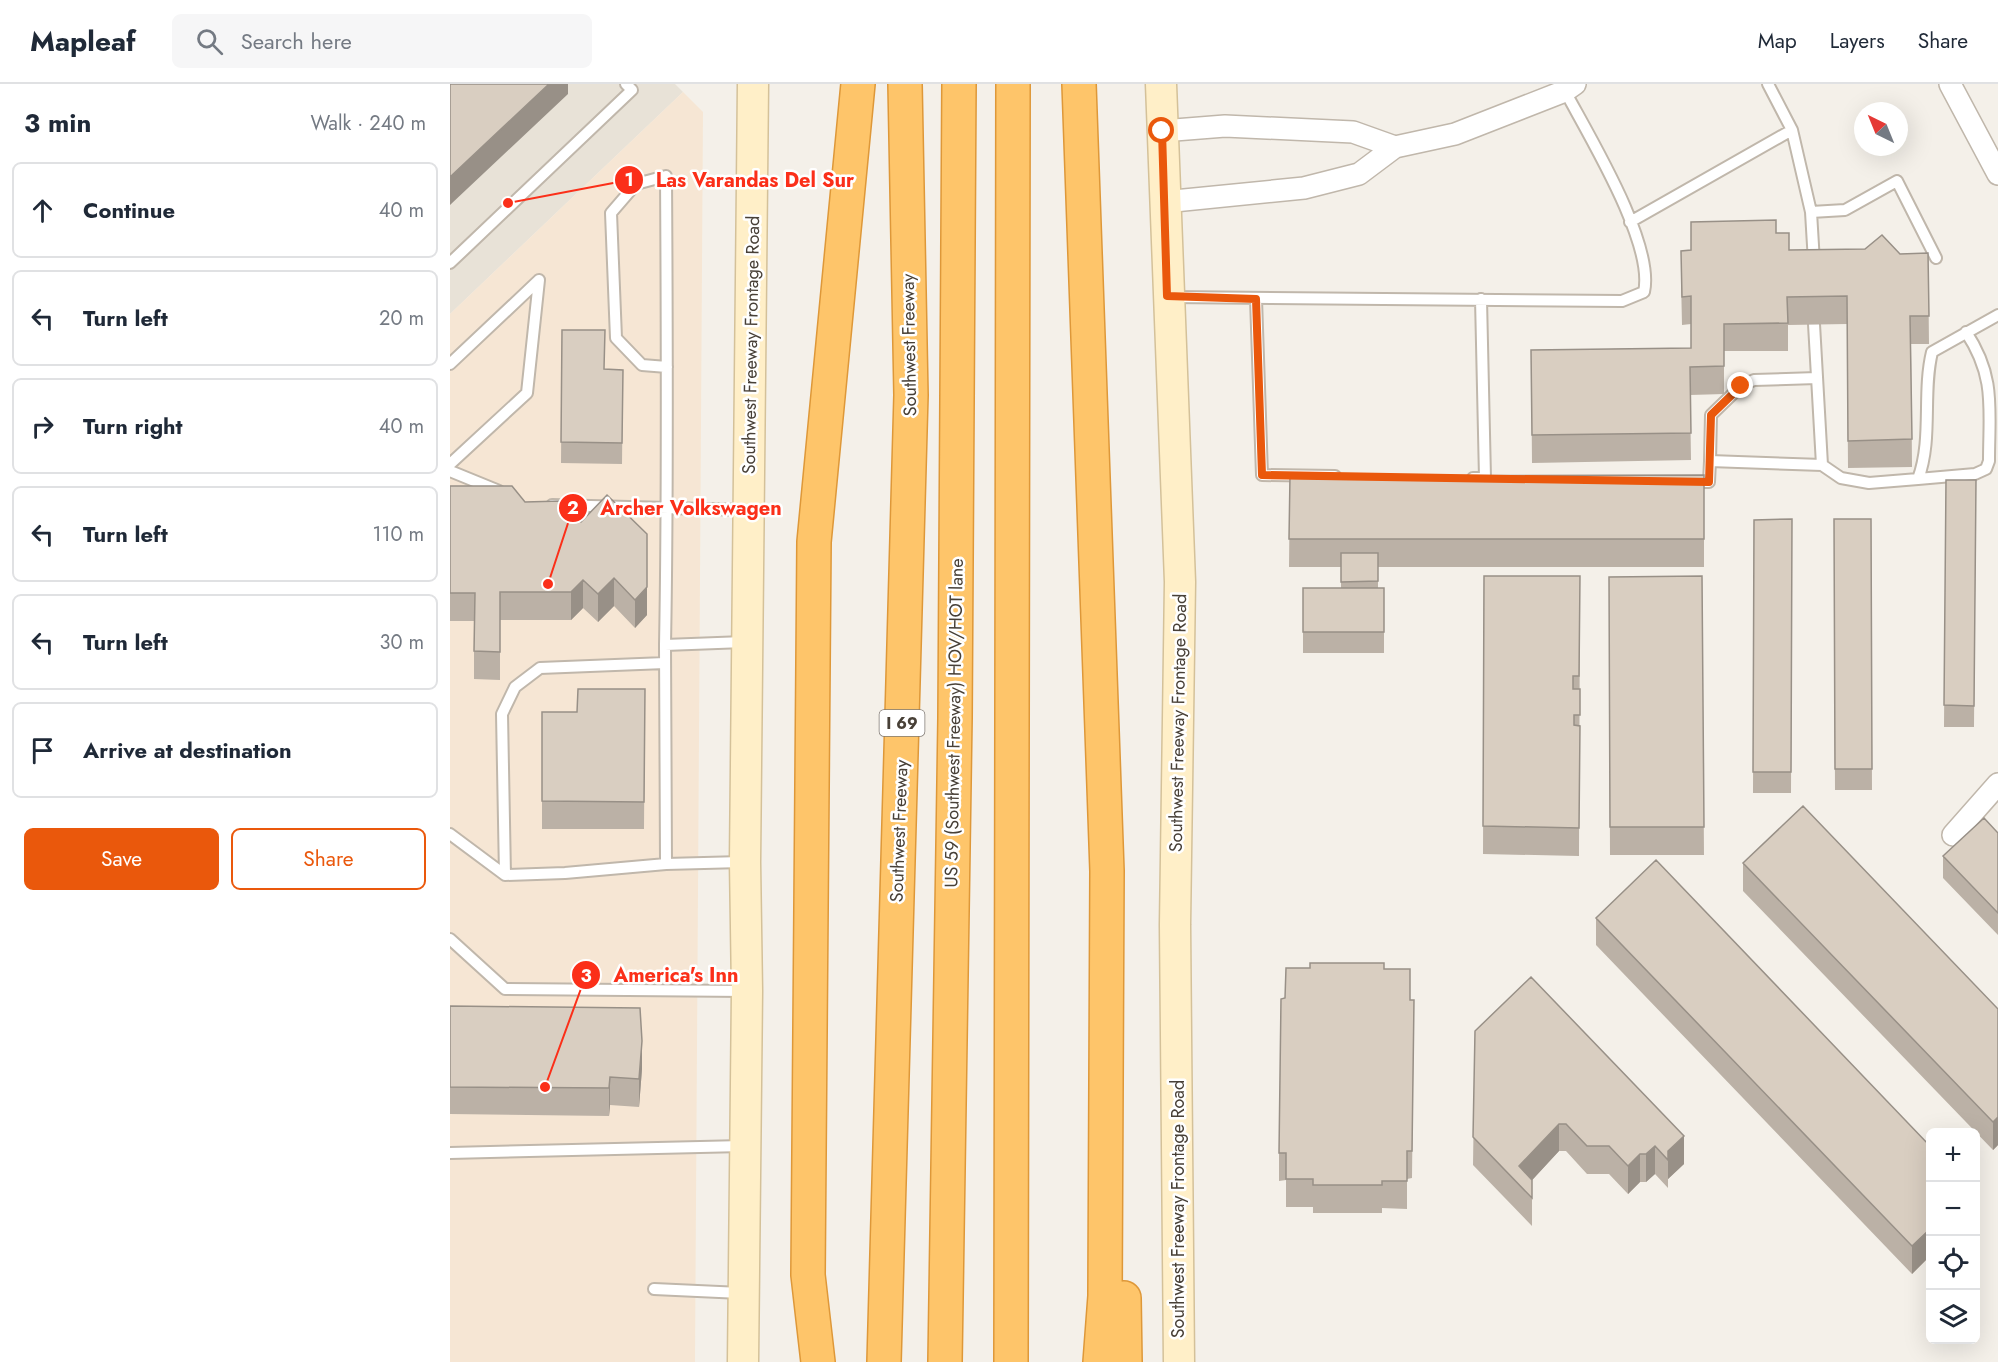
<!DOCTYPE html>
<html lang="en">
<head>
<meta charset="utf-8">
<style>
	body { margin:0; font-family:Jost,sans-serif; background:#f6f6f7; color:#1f2937 }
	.controls { position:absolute; right:18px; bottom:18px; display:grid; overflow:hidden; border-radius:9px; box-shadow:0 6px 24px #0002 }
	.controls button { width:54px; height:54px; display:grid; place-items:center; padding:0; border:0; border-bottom:2px solid #e0e1e3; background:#fff; color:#1f2937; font:30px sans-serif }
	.compass { position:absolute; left:1404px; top:18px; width:54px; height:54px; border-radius:50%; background:#fff; box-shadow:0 6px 24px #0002; rotate:317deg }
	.stop { position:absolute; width:18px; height:18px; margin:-14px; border:4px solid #ea580c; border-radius:50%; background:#fff }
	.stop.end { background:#ea580c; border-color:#fff; box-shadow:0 2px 6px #0008 }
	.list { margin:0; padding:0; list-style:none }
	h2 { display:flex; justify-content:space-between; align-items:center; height:78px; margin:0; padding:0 24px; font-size:26px }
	h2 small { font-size:20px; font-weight:400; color:#747a83 }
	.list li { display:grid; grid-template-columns:39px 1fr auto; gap:18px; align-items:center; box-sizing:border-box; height:96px; margin:0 12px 12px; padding:0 12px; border:2px solid #e0e1e3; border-radius:9px }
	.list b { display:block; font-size:22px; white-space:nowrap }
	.list em { font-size:20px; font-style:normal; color:#747a83 }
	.actions { display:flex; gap:12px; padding:18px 24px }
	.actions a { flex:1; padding:14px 0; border:2px solid #ea580c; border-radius:9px; text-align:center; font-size:21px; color:#ea580c }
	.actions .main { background:#ea580c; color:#fff }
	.icon { flex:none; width:33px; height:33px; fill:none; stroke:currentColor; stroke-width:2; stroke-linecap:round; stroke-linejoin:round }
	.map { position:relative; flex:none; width:1548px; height:1278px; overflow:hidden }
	header { display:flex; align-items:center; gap:36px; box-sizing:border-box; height:84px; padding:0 30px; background:#fff; border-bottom:2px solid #e0e1e3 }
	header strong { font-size:28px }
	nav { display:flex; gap:33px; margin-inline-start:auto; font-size:21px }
	.search { width:420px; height:54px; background:#f6f6f7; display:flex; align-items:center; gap:15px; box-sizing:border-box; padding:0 21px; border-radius:9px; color:#747a83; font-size:22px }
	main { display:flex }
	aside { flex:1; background:#fff }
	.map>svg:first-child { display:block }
	.residential { fill:#e8e2d7 }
	.commercial { fill:#f6e6d4 }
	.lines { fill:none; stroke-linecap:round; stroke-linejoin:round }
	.service-casing { stroke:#c0b7ab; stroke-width:14 }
	.minor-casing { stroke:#c0b7ab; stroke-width:24 }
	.secondary-casing { stroke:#d4c199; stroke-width:33 }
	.motorway-casing { stroke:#de9839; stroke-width:36 }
	.service { stroke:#fff; stroke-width:10 }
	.minor { stroke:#fff; stroke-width:21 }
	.secondary { stroke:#ffefc8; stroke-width:30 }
	.motorway { stroke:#fec56a; stroke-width:33 }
	.wall { fill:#bbb1a6 }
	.shaded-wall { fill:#989087 }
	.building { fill:#d9cec1; stroke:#989087; stroke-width:1.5 }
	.route { stroke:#ea580c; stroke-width:8 }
	.labels { text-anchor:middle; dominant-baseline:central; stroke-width:5; stroke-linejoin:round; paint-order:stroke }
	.shield { fill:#fff; stroke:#7f7973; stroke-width:1.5 }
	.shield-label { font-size:16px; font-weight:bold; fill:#484037 }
	.street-label { font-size:18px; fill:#484037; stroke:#fff }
	.leader { fill:none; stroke:#fb2f19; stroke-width:2 }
	.callout-dot { fill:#fb2f19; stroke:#fff; stroke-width:2 }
	.mark-label { font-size:18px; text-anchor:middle; font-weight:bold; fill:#fff }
	.callout-label { font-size:20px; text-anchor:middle; font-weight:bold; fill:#fb2f19; stroke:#fff; stroke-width:5; stroke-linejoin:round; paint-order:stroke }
</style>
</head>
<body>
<header>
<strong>Mapleaf</strong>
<div class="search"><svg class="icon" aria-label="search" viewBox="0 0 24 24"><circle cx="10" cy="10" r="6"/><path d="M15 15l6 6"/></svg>Search here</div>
<nav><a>Map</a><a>Layers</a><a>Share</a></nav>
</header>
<main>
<aside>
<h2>3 min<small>Walk · 240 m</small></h2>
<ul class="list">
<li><svg class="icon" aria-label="ahead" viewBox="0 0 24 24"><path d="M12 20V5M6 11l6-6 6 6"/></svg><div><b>Continue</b></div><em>40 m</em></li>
<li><svg class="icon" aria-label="left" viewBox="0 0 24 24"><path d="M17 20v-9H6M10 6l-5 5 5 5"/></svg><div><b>Turn left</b></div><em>20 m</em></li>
<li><svg class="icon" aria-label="right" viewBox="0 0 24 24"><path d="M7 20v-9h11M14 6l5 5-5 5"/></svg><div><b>Turn right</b></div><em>40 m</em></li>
<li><svg class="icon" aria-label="left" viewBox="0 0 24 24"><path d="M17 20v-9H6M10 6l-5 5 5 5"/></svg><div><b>Turn left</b></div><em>110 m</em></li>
<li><svg class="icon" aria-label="left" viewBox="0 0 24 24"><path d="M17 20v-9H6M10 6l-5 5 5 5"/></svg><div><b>Turn left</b></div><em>30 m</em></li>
<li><svg class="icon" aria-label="arrive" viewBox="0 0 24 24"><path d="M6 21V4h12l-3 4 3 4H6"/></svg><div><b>Arrive at destination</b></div></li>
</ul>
<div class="actions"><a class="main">Save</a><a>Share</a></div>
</aside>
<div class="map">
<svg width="1548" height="1278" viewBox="0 0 1548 1278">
	<rect width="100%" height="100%" fill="#f4f0e9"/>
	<path class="residential" d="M 0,0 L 225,0 L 233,8 L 0,230 Z"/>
	<path class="commercial" d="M 233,8 L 253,28 L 245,1278 L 0,1278 L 0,230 Z"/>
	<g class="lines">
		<defs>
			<path id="service" d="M 1342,46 L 1361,128
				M 1180,138 L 1342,46 L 1318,0
				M 1364,178 L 1361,128 L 1395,126 L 1447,97 L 1486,174
				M 0,179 L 182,6 L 176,0
				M 720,213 L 1172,217 L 1194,208 C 1205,160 1139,52 1115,7
				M 806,215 L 812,391 L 885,392
				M 1364,240 L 1372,381
				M 0,280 L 89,196
				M 1260,377 L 1261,331 L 1291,302 L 1304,296 L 1367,294
				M 0,380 L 77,309 L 89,196
				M 0,387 L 49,407
				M 1023,394 L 1035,394 L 1031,215
				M 1468,395 L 1525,390 L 1536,385 L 1539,377 C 1539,325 1546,293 1516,248
				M 1242,398 L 1259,398 L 1260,377 L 1372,381 L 1391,394 L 1419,399 L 1468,395 C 1483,355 1472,309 1482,268 L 1548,231
				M 102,421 L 296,426
				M 215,561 C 218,404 217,248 216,92 L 186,100 L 161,129 L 166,254 L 192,281 L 217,283
				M 0,750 L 55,791 L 115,789 L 216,780
				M 292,778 L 216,780 L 215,561 L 294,558
				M 55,791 L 52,630 L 65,603 L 90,584 L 215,579
				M 0,855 L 55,905 L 297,907
				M 0,1069 L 293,1062
				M 204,1205 L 291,1209"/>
			<path id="minor" d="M 1500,0 L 1548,90
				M 712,47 L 775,42 L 903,48 L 945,63
				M 714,118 L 854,104 L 909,90 L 945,63 L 1005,50 L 1115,7 L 1125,0
				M 1503,751 L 1548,700"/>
			<path id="secondary" d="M 711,0 L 730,498 L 725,841 L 729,1278
				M 293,1278 L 297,907 L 295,778 L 303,0"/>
			<path id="motorway" d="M 629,0 L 657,787 L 655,1212 L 650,1278
				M 674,1214 L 675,1278
				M 368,1278 L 358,1191 L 364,458 L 408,0
				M 434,1278 L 461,311 L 455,0
				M 495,1278 L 505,634 L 509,0
				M 561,1278 L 563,0"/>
		</defs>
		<use href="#service" class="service-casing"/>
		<use href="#minor" class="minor-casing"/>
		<use href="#secondary" class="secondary-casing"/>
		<use href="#motorway" class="motorway-casing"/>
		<use href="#service" class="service"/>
		<use href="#minor" class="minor"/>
		<use href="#secondary" class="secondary"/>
		<use href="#motorway" class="motorway"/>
	</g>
	<path class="wall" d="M 1326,149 L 1339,166 L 1450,170 L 1478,169 L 1479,260 L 1461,260 L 1462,383 L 1398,384 L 1397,240 L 1338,241 L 1338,267 L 1274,267 L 1274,310 L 1240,311 L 1241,376 L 1082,379 L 1081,266 L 1241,264 L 1241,240 L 1232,241 L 1231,195 L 1241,166 Z
		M 112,246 L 154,285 L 173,286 L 172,380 L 111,379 Z
		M 1254,391 L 1254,483 L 928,483 L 928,504 L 934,504 L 934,569 L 853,569 L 853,504 L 891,504 L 891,483 L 839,483 L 840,392 Z
		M 1496,396 L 1526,396 L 1524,643 L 1494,643 Z
		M 0,402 L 75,418 L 111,417 L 197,531 L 185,544 L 164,522 L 148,538 L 133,524 L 121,536 L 50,536 L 50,596 L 24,595 L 24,537 L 0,537 Z
		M 1342,435 L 1341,709 L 1303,709 L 1304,436 Z
		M 1384,435 L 1421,435 L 1422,706 L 1385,706 Z
		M 1034,492 L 1130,492 L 1129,772 L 1033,770 Z
		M 1252,492 L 1254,771 L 1160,771 L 1159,493 Z
		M 195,605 L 194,745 L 92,745 L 92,628 L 127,628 Z
		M 1548,749 L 1548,851 L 1493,794 L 1493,772 Z
		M 1293,779 L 1548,925 L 1548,1061 L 1543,1066 L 1293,807 Z
		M 1146,834 L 1480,1062 L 1480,1172 L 1462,1190 L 1146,861 Z
		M 934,885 L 960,916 L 964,916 L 962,1094 L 957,1095 L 957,1125 L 932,1124 L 932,1129 L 863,1129 L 863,1123 L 836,1123 L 836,1096 L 829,1097 L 829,1069 L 835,914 Z
		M 0,922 L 192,985 L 189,1023 L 160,1021 L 159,1032 L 0,1030 Z
		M 1025,947 L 1234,1080 L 1218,1095 L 1218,1104 L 1205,1090 L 1196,1098 L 1190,1098 L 1178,1110 L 1159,1090 L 1137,1090 L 1116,1067 L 1109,1067 L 1082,1096 L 1082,1142 L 1023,1081 Z"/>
	<path class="shaded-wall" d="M 99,0 L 118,0 L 118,10 L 0,121 L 0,93 Z
		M 164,494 L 164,522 L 148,538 L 148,510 Z
		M 133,496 L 133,524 L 121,536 L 121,508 Z
		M 197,503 L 197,531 L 185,544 L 185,516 Z
		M 192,957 L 192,985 L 189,1023 L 189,995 Z
		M 160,993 L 160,1021 L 159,1032 L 159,1004 Z
		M 1548,1033 L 1548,1061 L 1543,1066 L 1543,1038 Z
		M 1109,1040 L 1109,1067 L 1074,1105 L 1069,1082 Z
		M 1234,1052 L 1234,1080 L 1218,1095 L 1218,1104 L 1218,1067 Z
		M 1205,1062 L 1205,1090 L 1196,1098 L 1196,1070 Z
		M 1190,1070 L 1190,1098 L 1178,1110 L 1178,1082 Z
		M 1480,1145 L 1480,1172 L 1462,1190 L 1462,1162 Z"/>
	<path class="building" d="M 0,0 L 99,0 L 0,93 Z
		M 1326,136 L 1326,149 L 1339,149 L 1339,166 L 1415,165 L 1432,151 L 1450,170 L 1478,169 L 1479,232 L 1460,232 L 1462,355 L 1398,357 L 1397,212 L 1337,213 L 1338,239 L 1274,240 L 1274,282 L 1240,283 L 1241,349 L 1082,351 L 1081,266 L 1241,264 L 1241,212 L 1232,213 L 1231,167 L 1241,166 L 1241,138 Z
		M 112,246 L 155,246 L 154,285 L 173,286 L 172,359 L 111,358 Z
		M 1254,391 L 1254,455 L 839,455 L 840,392 Z
		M 1496,396 L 1526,396 L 1524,622 L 1494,621 Z
		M 0,402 L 62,402 L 75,418 L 111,417 L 131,438 L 157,411 L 197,450 L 197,503 L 185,516 L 164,494 L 148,510 L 133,496 L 121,508 L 50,508 L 50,568 L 24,567 L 25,509 L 0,509 Z
		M 1342,435 L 1341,688 L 1303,688 L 1304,436 Z
		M 1384,435 L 1421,435 L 1422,685 L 1385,685 Z
		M 891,469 L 928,469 L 928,497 L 891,498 Z
		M 1034,492 L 1130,492 L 1129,592 L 1123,592 L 1123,605 L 1130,605 L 1130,631 L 1124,631 L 1124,641 L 1130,642 L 1129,744 L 1033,742 Z
		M 1252,492 L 1254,743 L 1160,743 L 1159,493 Z
		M 853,504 L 934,504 L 934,548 L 853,548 Z
		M 128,605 L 195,605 L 194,718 L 92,717 L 92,628 L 127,628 Z
		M 1353,722 L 1548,925 L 1548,1033 L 1543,1038 L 1293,779 Z
		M 1534,734 L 1548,749 L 1548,829 L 1493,772 Z
		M 1206,776 L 1480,1062 L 1480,1145 L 1462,1162 L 1146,834 Z
		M 860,879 L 934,879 L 934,885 L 960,885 L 960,916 L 964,916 L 962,1067 L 957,1067 L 957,1097 L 932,1097 L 932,1101 L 863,1101 L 863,1095 L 836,1095 L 836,1069 L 829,1069 L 831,915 L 835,914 L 836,884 L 860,884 Z
		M 1081,893 L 1234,1052 L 1218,1067 L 1218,1076 L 1205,1062 L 1196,1070 L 1190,1070 L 1178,1082 L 1159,1062 L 1137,1062 L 1116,1040 L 1109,1040 L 1069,1082 L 1082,1096 L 1082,1114 L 1023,1053 L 1025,947 Z
		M 0,922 L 190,924 L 192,957 L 189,995 L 160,993 L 159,1004 L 0,1003 Z"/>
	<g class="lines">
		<path class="route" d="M 712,47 L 717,212 L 806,215 L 812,391 L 1259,398 L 1261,331 L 1291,302"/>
	</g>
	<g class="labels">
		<rect class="shield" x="429.5" y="626" width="45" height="26" rx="4.5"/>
		<g class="shield-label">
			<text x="452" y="639">I 69</text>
		</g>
		<g class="street-label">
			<text transform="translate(301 261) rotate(-89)">Southwest Freeway Frontage Road</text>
			<text transform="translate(459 261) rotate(-91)">Southwest Freeway</text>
			<text transform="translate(504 639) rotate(-89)">US 59 (Southwest Freeway) HOV/HOT lane</text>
			<text transform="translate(728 639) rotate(-89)">Southwest Freeway Frontage Road</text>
			<text transform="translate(449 747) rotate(-88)">Southwest Freeway</text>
			<text transform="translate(728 1125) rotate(-90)">Southwest Freeway Frontage Road</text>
		</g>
	</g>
	<path class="leader" d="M58 119L179 96M98 500L123 424M95 1003L136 891"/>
	<g class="callout-dot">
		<circle cx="58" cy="119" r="6"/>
		<circle cx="98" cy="500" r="6"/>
		<circle cx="95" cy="1003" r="6"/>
		<circle cx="179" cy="96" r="15"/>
		<circle cx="123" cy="424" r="15"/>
		<circle cx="136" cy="891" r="15"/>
	</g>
	<g class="mark-label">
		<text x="179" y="102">1</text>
		<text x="123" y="430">2</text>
		<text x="136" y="898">3</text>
	</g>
	<g class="callout-label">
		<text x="305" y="103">Las Varandas Del Sur</text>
		<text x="241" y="431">Archer Volkswagen</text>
		<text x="226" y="898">America's Inn</text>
	</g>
</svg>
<div class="controls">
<button>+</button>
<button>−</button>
<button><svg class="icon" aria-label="locate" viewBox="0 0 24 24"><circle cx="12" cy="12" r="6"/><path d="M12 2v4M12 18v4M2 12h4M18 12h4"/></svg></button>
<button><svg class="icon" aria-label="layers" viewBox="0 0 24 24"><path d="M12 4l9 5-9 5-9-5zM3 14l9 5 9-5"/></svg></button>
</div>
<svg class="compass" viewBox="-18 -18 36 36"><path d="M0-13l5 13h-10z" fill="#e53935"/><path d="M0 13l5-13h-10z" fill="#747a83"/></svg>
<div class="stop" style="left:712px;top:47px"></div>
<div class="stop end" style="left:1291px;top:302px"></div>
</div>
</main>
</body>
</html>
